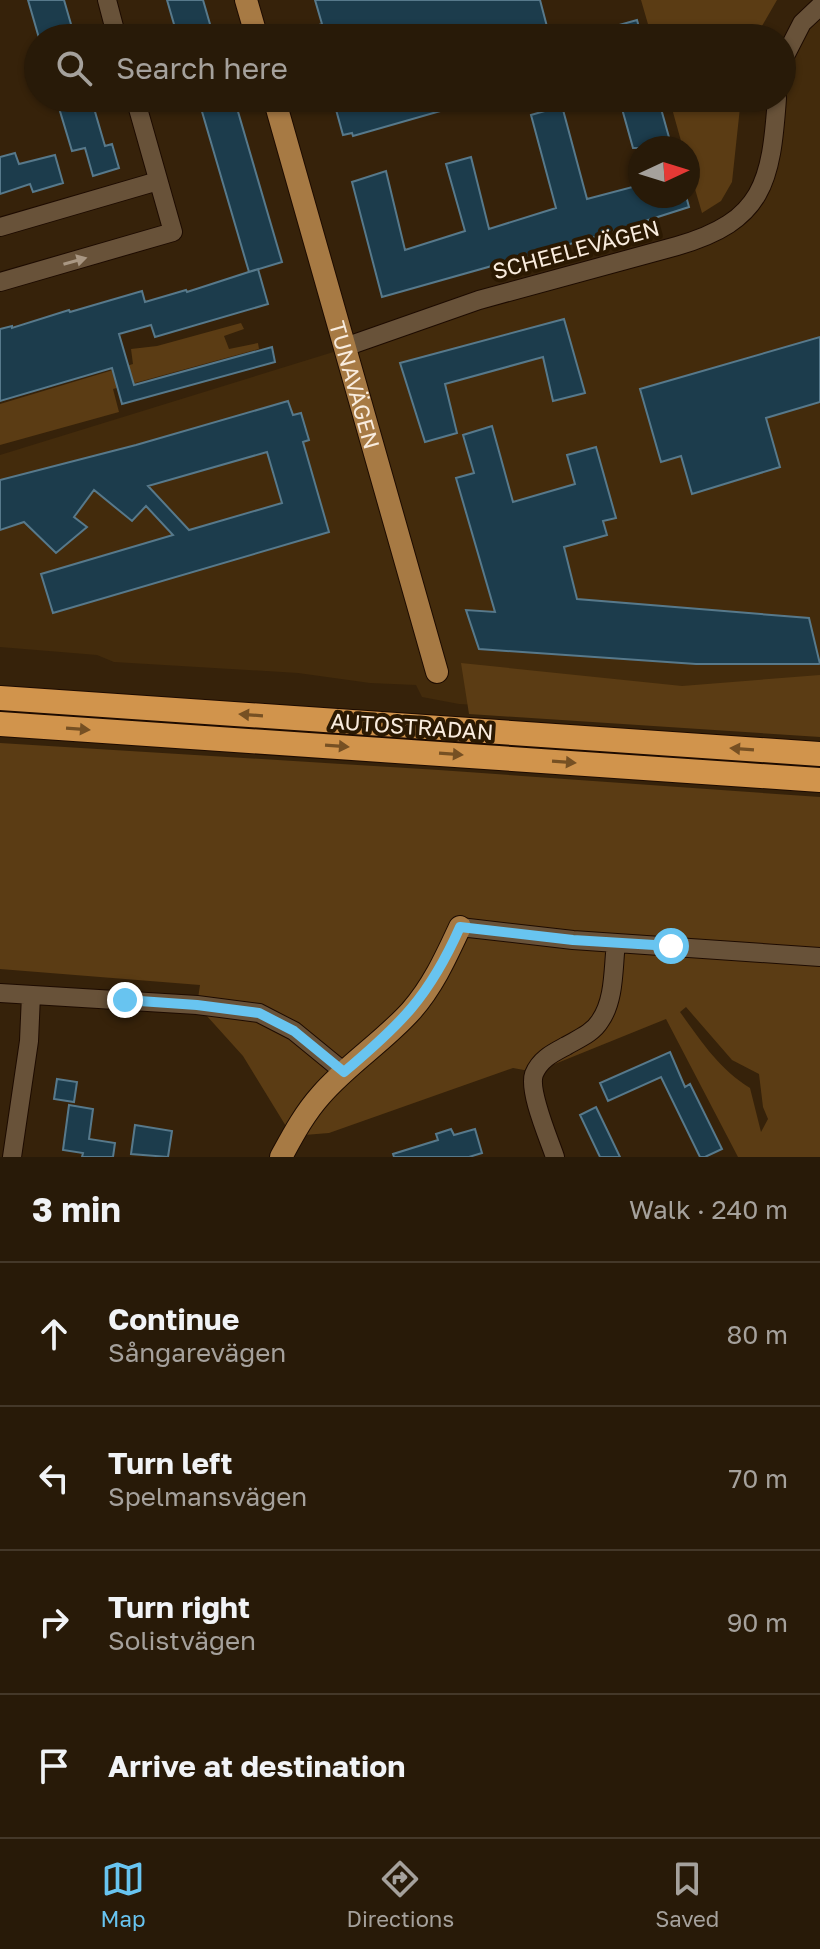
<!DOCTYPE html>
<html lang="en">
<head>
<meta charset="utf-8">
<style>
	body { margin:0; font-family:"Golos Text",sans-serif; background:#342716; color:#f1f3f6 }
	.compass { position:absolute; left:628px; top:136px; width:72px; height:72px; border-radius:50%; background:#281a08; box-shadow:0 2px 6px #0004; rotate:86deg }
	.stop { position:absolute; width:24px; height:24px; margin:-18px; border:6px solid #68c4f0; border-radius:50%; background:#fff }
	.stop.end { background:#68c4f0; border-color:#fff; box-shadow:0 2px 8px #0008 }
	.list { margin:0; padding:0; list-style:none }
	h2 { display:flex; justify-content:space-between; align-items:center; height:104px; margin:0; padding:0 32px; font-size:34px }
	h2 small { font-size:26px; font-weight:400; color:#a5a19c }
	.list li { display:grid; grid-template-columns:52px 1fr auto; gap:24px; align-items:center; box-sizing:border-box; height:144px; padding:0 32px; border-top:2px solid #443829 }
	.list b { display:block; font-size:30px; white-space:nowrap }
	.list p { margin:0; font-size:26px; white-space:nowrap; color:#a5a19c }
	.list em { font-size:26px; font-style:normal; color:#a5a19c }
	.icon { flex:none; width:44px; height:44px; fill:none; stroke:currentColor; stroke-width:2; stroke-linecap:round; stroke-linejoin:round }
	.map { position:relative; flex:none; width:820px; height:1157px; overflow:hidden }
	.search { position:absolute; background:#281a08; box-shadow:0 2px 6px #0004; left:24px; right:24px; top:24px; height:88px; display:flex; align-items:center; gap:20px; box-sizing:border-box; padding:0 28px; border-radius:44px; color:#a5a19c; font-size:30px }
	.sheet { height:680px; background:#281a08 }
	nav { display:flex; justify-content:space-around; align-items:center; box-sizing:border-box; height:112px; border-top:2px solid #443829; background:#281a08; font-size:22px; color:#a5a19c }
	nav a { display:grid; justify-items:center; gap:4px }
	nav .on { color:#68c4f0 }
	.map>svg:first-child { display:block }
	.built { fill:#432b0c }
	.green { fill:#5b3c14; fill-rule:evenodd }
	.building { fill:#1c3c4c; stroke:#57798b; stroke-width:2; fill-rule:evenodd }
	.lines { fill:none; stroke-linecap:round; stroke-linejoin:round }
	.minor-casing { stroke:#1d0b00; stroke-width:20 }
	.major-casing { stroke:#1d0b00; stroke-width:24 }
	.highway-casing { stroke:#1d0b00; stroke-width:26 }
	.minor { stroke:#685239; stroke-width:18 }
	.major { stroke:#a77a44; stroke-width:22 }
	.highway { stroke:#d1944c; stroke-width:24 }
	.oneway { fill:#a99783 }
	.oneway2 { fill:#765023 }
	.route { stroke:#68c4f0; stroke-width:10 }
	.labels { text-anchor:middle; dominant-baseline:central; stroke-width:8; stroke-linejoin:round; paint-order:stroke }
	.street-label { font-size:22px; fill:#f9ecde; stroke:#2b1902 }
</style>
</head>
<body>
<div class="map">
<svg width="820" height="1157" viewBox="0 0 820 1157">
	<rect width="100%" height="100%" fill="#36220a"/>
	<path class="built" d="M 820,6 L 820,723 L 459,704 L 422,697 L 416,685 L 370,683 L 298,673 L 114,662 L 97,655 L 0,647 L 0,455 L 677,246 L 755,197 L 782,98 L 782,62 Z"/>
	<path class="green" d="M 641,0 L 777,0 L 755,38 L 652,38 Z
		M 669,98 L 741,98 L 732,182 L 721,201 L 702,213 L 688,165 L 688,148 L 683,148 Z
		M 241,323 L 244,329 L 224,336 L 229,349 L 258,343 L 259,349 L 113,389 L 119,412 L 0,445 L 0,404 L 133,364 L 131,349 L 157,346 Z
		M 461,663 L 682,686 L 820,675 L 820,737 L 469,714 Z
		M 0,743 L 439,770 L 820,797 L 820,1157 L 738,1157 L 666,1019 L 535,1072 L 513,1068 L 329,1133 L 292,1136 L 243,1056 L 197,1005 L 200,985 L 0,969 ZM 686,1007 L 732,1060 L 759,1074 L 763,1107 L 768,1119 L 761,1132 L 750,1088 C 719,1069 701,1041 680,1012 Z"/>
	<path class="building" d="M 28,0 L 64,0 L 75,38 L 39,38 Z
		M 167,0 L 203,0 L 214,38 L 178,38 Z
		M 315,0 L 540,0 L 550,38 L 316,38 L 313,27 L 322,24 Z
		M 637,20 L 642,38 L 587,38 L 587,34 Z
		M 56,98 L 91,98 L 105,146 L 112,144 L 119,168 L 93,176 L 85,148 L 72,151 Z
		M 198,98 L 234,98 L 282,262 L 249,272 Z
		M 342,98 L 472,98 L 472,102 L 353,136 L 352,133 L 343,135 L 335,106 L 344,104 Z
		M 619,98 L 658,98 L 672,148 L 633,148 Z
		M 562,106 L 587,199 L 640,185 L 640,196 L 686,196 L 689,207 L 598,236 L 382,297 L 352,182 L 386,171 L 405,250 L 465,231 L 446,164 L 471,157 L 489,229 L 556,208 L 531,115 Z
		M 15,153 L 19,164 L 55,155 L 63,183 L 33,192 L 30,184 L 0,194 L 0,157 Z
		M 258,269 L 268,304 L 155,337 L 151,325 L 119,334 L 134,385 L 272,347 L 275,362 L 122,404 L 112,368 L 0,401 L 0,329 L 12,326 L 12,328 L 69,310 L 70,312 L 142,291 L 145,302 L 186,290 L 187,292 Z
		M 564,319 L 585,393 L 553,401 L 543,357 L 445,384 L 457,433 L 425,442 L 400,363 Z
		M 820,337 L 820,402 L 766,418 L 780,467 L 692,494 L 681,456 L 661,462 L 640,389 Z
		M 288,401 L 293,415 L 301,413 L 309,440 L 303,442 L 329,532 L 53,613 L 41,574 L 173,535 L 146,506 L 132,521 L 94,490 L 74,517 L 87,527 L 56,553 L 24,522 L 0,530 L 0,480 L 136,445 ZM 267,452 L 282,503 L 189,530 L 148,486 Z
		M 492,426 L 513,502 L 575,484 L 567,455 L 596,447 L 616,518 L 603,521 L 607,535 L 564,547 L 577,599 L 809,618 L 820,664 L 696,664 L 479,649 L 466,610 L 495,612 L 456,478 L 474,473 L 463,435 Z
		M 670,1052 L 685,1087 L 690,1084 L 722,1149 L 705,1157 L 700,1157 L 661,1077 L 608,1101 L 600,1083 Z
		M 57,1079 L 77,1082 L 74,1102 L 54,1099 Z
		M 69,1105 L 93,1109 L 89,1139 L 115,1143 L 113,1157 L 82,1157 L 83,1153 L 63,1150 Z
		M 596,1107 L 610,1136 L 620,1157 L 600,1157 L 580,1115 Z
		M 135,1125 L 172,1131 L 168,1157 L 131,1154 Z
		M 451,1129 L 454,1135 L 475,1129 L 482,1153 L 469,1157 L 394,1157 L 393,1154 L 438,1140 L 436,1134 Z"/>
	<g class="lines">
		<defs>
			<path id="minor" d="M 107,0 L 117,38
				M 782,62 L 802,23 L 820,6
				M 0,227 L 158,181
				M 0,282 L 173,232 L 135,98
				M 345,347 L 479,300 L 677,246 C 764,221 771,182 777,98
				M 460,927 L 573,940 L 820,957
				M 0,993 L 197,1005 L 259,1013 L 294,1031 L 344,1072
				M 12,1157 L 29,1041 L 31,995
				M 555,1157 C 549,1139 528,1091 534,1074 C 540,1059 553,1053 566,1046 C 578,1039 593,1033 600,1021 C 615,1000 613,967 616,943"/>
			<g id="major">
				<path d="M 246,0 L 257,38"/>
				<path id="s1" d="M 274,98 L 437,672"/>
				<path d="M 281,1157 C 293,1135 304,1114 321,1095 C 348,1064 383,1042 411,1011 C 433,986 446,957 460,927"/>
			</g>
			<path id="highway" d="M 0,698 L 820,754
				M 0,724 L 820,780"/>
		</defs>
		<use href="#minor" class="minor-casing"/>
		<use href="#major" class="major-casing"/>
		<use href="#highway" class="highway-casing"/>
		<use href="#minor" class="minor"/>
		<use href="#major" class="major"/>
		<use href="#highway" class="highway"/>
	</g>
	<defs><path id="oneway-solid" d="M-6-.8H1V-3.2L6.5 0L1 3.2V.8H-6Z" transform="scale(2)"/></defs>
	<use class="oneway" href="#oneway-solid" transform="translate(75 261) rotate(-16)"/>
	<g class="oneway2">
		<use href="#oneway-solid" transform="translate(251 715) rotate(-176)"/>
		<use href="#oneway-solid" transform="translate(78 729) rotate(4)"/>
		<use href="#oneway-solid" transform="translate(337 746) rotate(4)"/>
		<use href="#oneway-solid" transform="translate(742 749) rotate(-176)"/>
		<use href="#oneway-solid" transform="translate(451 754) rotate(4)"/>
		<use href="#oneway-solid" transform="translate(564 762) rotate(4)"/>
	</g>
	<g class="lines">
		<path class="route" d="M 125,1000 L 197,1005 L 259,1013 L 294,1031 L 344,1072 C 401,1024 429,997 460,927 L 573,940 L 671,946"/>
	</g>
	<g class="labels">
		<g class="street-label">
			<text transform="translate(576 249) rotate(-15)">SCHEELEVÄGEN</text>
			<text stroke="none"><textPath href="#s1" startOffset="298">TUNAVÄGEN</textPath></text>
			<text transform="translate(412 726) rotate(4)">AUTOSTRADAN</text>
		</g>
	</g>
</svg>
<svg class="compass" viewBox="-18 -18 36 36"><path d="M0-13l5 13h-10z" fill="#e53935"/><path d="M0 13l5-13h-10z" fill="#a5a19c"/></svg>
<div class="stop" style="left:671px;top:946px"></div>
<div class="stop end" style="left:125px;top:1000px"></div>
<div class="search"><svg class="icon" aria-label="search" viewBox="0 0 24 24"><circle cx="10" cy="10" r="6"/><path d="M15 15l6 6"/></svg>Search here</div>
</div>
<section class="sheet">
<h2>3 min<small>Walk · 240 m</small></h2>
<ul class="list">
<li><svg class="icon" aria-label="ahead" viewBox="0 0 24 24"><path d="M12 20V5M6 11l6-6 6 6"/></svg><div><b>Continue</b><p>Sångarevägen</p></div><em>80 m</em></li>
<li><svg class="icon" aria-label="left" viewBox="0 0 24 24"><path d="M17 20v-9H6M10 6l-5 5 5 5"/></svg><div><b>Turn left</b><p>Spelmansvägen</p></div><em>70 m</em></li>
<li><svg class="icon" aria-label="right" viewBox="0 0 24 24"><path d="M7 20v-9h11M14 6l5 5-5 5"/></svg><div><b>Turn right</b><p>Solistvägen</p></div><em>90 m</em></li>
<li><svg class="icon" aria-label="arrive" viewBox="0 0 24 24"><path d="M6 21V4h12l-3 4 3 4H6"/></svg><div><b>Arrive at destination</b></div></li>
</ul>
</section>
<nav>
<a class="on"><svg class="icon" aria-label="map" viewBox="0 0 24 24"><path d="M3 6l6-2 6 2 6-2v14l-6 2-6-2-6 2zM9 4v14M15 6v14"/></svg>Map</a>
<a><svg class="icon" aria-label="directions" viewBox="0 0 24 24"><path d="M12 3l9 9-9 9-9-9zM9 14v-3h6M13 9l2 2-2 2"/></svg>Directions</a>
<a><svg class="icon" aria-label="saved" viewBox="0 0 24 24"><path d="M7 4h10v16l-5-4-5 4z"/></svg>Saved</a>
</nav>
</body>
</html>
